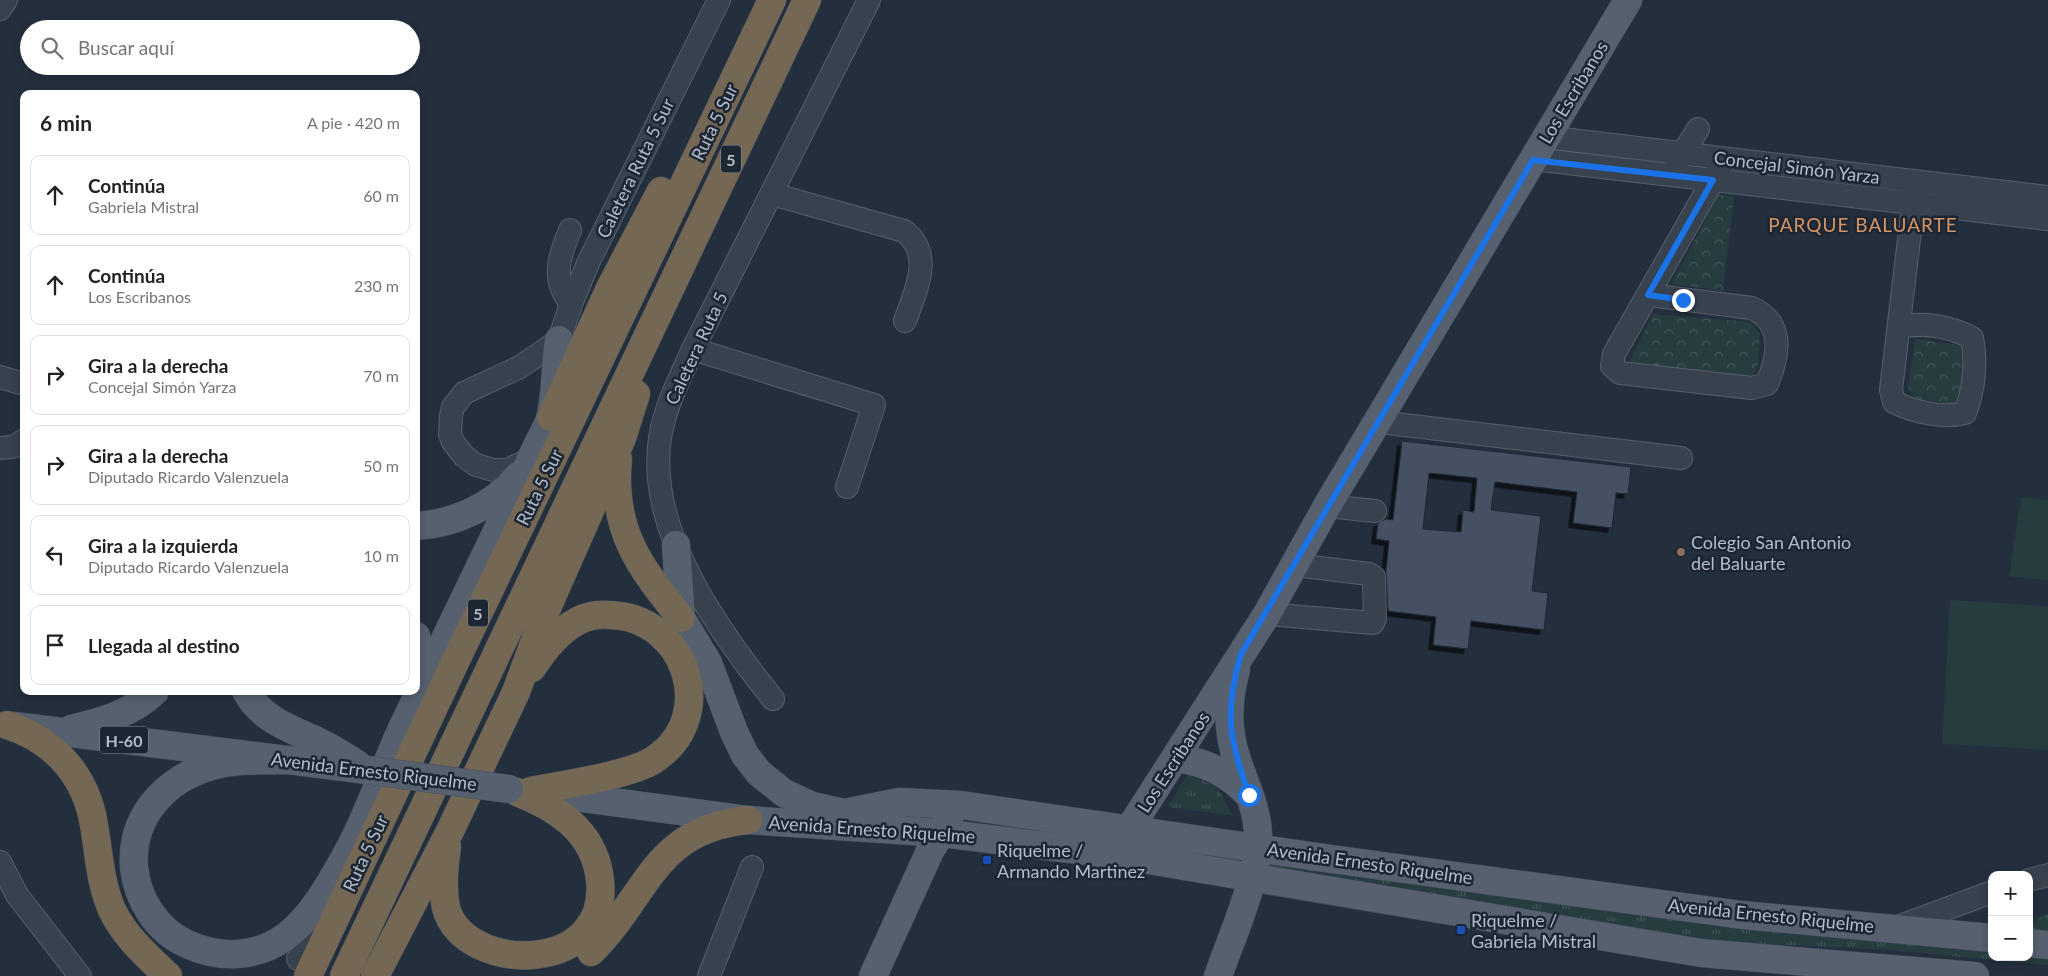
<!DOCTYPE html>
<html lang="es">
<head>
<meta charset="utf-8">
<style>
	body { margin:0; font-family:Lato,sans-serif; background:#f6f6f6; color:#202124 }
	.controls { position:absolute; right:15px; bottom:15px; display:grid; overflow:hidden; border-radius:10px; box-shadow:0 2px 8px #0003 }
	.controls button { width:45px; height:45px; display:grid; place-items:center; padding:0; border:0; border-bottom:1px solid #e0e0e0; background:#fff; color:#202124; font:25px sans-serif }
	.stop { position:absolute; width:15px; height:15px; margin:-11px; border:4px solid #1a73e8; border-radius:50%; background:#fff }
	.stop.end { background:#1a73e8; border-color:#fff; box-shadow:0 1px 5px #0008 }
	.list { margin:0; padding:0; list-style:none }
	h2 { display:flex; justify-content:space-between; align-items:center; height:65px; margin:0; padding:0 20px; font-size:21px }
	h2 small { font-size:16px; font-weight:400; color:#757577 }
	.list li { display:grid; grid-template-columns:32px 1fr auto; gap:15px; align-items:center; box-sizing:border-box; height:80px; margin:0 10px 10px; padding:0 10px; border:1px solid #e0e0e0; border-radius:10px }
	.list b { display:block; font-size:19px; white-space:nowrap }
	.list p { margin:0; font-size:16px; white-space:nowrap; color:#757577 }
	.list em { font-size:16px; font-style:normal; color:#757577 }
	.icon { flex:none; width:28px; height:28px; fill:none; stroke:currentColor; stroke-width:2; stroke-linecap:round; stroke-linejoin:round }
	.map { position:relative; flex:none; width:2048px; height:976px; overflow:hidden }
	.search { position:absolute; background:#fff; box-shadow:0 2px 8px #0003; left:20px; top:20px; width:400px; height:55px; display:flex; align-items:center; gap:12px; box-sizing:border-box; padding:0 18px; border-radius:28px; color:#757577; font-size:19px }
	.panel { position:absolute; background:#fff; box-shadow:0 2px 8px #0003; left:20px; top:90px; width:400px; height:605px; border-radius:10px }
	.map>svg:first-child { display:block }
	.grass { fill:url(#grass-tufts) }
	.park { fill:url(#park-crowns) }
	.pitch { fill:#263c3f }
	.building { fill:#455162; stroke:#1f2835; fill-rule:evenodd; filter:url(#shadow) }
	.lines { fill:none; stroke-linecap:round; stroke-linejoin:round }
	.minor-casing { stroke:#565f6c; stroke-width:24 }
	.major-casing { stroke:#414a57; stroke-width:29 }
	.highway-casing { stroke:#434c59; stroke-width:29 }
	.minor { stroke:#38414e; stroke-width:22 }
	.major { stroke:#56606e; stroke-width:28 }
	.highway { stroke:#746855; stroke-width:28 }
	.major-bridge-casing { stroke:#414a57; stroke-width:29; stroke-linecap:butt }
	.major-bridge { stroke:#56606e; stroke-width:28 }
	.route { stroke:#1a73e8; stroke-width:6 }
	.education-dot { fill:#8d6e63; stroke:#1d2633; stroke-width:2 }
	.transit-dot { fill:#1a4fb4; stroke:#1d2633; stroke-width:2 }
	.labels { text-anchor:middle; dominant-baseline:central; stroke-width:5; stroke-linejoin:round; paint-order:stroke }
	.shield { fill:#1d2633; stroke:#878f9c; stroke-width:1 }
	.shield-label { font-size:16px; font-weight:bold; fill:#b4bcc9 }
	.street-label { font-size:18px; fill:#b4bcc9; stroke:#1d2633 }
	.poi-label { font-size:18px; fill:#b4bcc9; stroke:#1d2633; text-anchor:start }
	.neighbourhood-label { font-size:19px; letter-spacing:1px; fill:#d59563; stroke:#1d2633 }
</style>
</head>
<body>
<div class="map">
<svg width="2048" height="976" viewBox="0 0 2048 976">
	<defs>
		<pattern id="grass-tufts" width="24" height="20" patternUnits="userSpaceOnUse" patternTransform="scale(1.25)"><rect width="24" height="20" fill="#263c3f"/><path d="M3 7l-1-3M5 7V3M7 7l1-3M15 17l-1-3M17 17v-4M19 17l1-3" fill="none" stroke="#435659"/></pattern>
		<pattern id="park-crowns" width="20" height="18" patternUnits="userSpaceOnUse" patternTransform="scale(1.25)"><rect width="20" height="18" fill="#263c3f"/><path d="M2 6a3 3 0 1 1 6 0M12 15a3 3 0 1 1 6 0" fill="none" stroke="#435659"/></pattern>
		<filter id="shadow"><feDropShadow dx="-4.5" dy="4.5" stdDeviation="0" flood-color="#0009"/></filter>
	</defs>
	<rect width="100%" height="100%" fill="#242f3e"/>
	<path class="grass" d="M 1188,773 L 1218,788 L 1232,815 L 1168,807 Z
		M 1264,859 L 1992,947 L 1992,957 L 2029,957 L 2029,951 L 2048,953 L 2048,965 L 1891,950 L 1724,942 L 1552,919 L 1262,870 Z"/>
	<path class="park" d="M 1718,195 L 1734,195 L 1723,291 L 1672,284 Z
		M 1653,314 L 1751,322 L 1760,334 L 1758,364 L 1753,377 L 1628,364 Z
		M 1915,339 L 1954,344 L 1965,349 L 1963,397 L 1953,405 L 1916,398 L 1908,389 Z
		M 2048,914 L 2048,931 L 2029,929 L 2029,921 Z"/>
	<path class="pitch" d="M 2021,497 L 2048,500 L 2048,581 L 2009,576 Z
		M 1950,600 L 2048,606 L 2048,750 L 1942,744 Z"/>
	<path class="building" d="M 1402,441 L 1631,467 L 1628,494 L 1616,493 L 1612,528 L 1573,523 L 1577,492 L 1495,482 L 1491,510 L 1541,516 L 1532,591 L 1548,593 L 1544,630 L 1471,621 L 1468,649 L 1433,645 L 1436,617 L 1388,611 L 1386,571 L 1389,541 L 1376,539 L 1378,523 L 1385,519 L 1393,520 ZM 1429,473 L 1477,478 L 1474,512 L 1463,510 L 1461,532 L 1423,529 Z"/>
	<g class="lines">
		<defs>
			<path id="minor" d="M 0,9 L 6,0
				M 1546,137 L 2048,197
				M 1533,159 L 2048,219
				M 1676,164 L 1698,129
				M 772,194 L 904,231 C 935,255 915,291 905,321
				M 570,230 C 559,257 551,279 571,304
				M 1648,295 L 1752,308 C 1785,324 1779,355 1767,384 L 1752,388 L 1620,373 L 1612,366 L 1614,354 L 1725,159
				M 1899,327 C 1923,322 1950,326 1972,338 C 1977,362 1974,390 1965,413 C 1943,419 1914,412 1894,402 L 1891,390 L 1915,189
				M 693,349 L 874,405 L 847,487
				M 0,377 L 24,384
				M 1379,422 L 1681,458
				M 0,448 L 13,447 L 24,440
				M 531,459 L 507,470 L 493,470 L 476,465 L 464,456 L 453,442 L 450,434 L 451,416 L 453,407 L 464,393 L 520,367 L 559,340 L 571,304 L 589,261 L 719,0
				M 1327,506 L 1375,511
				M 1267,614 L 1373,623 L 1375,618 L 1374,577 L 1369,574 L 1295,565
				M 773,699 C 718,630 646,531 660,438 C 665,406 680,378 693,349 L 869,0
				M 0,862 L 17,895 L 80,976
				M 2029,880 L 2048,875
				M 1895,928 L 1992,892
				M 298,959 L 325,936
				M 709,976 L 752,867"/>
			<path id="major" d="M 416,526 C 454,524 494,506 518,476
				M 676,545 L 681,618 L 708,663 L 734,732 L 745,755 L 759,773 L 784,793 L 812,806 L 844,813
				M 416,636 L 416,660
				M 246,691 C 262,720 289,728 317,741 C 331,747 344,756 357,764
				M 14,726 L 367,770
				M 71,729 C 101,722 133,713 155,691
				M 1176,758 C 1206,762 1228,773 1249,795
				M 290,760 C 269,761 246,759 225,763 C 173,772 130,811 134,867 C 137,899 157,931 187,944 C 219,959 256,958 285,937 C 311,918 328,887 344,859 C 369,816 384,765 406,720 C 442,645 479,570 515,494 C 523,476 531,458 540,440 C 544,432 549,424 551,415 C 556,391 555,364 559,340
				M 537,792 L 748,820 L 941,833 L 1119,855 L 1701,953 L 1975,976
				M 829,812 L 844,813 L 899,802 L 961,805 L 1317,857 L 1742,915 L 1992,938
				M 1124,844 L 1130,828 L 1267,614 L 1327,506 L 1628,0
				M 2029,943 L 2048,945
				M 873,976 L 930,851 L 949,820
				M 1218,976 C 1232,936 1260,875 1258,833 C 1257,807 1244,782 1236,757 C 1227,729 1228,698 1236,670"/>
			<path id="highway" d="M 551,417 L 610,288 L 661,191
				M 618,459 C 611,530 639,566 681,618
				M 7,725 C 54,740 86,775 94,825 C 99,853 100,883 112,910 C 125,937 147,956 168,976
				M 531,791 C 562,785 632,775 655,759 C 720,715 685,616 609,615 C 599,614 585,616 576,622 C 558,632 543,651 532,668
				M 447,847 C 444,867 442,888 446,908 C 465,976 617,976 599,873 C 591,829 555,807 517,792
				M 591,952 C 648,896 653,829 748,820
				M 308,976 L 456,660 L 772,0
				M 344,976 L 807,0
				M 375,976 L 450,831 L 516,692 L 547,608 L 622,438 L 636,394"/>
		</defs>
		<use href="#minor" class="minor-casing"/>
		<use href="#major" class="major-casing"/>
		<use href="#highway" class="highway-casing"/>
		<use href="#minor" class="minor"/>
		<use href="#major" class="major"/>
		<use href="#highway" class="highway"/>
		<defs>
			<path id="major-bridge" d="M 367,770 L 509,789"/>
		</defs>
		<use href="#major-bridge" class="major-bridge-casing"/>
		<use href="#major-bridge" class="major-bridge"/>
	</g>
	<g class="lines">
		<path class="route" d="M 1249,795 C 1229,739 1224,712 1241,654 L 1533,160 L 1713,180 L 1648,295 L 1683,300"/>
	</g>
	<circle class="education-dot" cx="1681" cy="552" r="5"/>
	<g class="transit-dot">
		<rect x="982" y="855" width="10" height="10" rx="2.5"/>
		<rect x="1456" y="925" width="10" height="10" rx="2.5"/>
	</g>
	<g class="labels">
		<g class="shield">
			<rect x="721" y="145.5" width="20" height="27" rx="4"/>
			<rect x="468" y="599.5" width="20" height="27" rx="4"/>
			<rect x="100" y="726.5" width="48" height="27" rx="4"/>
		</g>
		<g class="shield-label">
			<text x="731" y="159">5</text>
			<text x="478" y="613">5</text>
			<text x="124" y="740">H-60</text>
		</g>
		<g class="street-label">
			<text transform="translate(1573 92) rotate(-59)">Los Escribanos</text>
			<text transform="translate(714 122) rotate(-64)">Ruta 5 Sur</text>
			<text transform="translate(1797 167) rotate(7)">Concejal Simón Yarza</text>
			<text transform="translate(635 168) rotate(-64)">Caletera Ruta 5 Sur</text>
			<text transform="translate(696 348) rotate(-65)">Caletera Ruta 5</text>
			<text transform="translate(539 487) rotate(-64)">Ruta 5 Sur</text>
			<text transform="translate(1173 762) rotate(-57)">Los Escribanos</text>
			<text transform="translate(374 771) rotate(7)">Avenida Ernesto Riquelme</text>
			<text transform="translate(872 829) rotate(4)">Avenida Ernesto Riquelme</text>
			<text transform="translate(365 853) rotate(-65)">Ruta 5 Sur</text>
			<text transform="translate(1370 863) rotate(8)">Avenida Ernesto Riquelme</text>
			<text transform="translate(1771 915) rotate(6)">Avenida Ernesto Riquelme</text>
		</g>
		<g class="poi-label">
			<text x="1691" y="542">Colegio San Antonio<tspan x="1691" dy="21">del Baluarte</tspan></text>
			<text x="997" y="850">Riquelme /<tspan x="997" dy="21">Armando Martinez</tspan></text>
			<text x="1471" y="920">Riquelme /<tspan x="1471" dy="21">Gabriela Mistral</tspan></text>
		</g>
		<g class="neighbourhood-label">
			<text x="1863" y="224">PARQUE BALUARTE</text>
		</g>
	</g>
</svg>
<div class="controls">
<button>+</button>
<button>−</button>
</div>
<div class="stop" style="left:1249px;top:795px"></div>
<div class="stop end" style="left:1683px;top:300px"></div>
<div class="search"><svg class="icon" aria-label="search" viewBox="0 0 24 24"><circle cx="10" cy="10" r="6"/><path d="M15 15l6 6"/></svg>Buscar aquí</div>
<section class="panel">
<h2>6 min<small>A pie · 420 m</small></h2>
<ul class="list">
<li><svg class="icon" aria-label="ahead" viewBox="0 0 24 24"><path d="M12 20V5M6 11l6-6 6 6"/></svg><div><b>Continúa</b><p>Gabriela Mistral</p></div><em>60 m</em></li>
<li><svg class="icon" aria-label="ahead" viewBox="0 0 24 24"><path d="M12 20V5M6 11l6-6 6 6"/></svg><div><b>Continúa</b><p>Los Escribanos</p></div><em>230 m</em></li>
<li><svg class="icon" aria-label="right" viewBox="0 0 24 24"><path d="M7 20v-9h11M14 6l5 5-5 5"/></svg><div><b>Gira a la derecha</b><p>Concejal Simón Yarza</p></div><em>70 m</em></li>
<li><svg class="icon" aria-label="right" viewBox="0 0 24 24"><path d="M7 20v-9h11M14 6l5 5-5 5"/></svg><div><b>Gira a la derecha</b><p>Diputado Ricardo Valenzuela</p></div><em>50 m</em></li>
<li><svg class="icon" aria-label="left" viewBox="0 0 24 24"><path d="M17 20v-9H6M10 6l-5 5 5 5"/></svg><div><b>Gira a la izquierda</b><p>Diputado Ricardo Valenzuela</p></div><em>10 m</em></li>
<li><svg class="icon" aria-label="arrive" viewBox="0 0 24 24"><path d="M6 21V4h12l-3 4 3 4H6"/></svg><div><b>Llegada al destino</b></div></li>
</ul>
</section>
</div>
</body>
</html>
